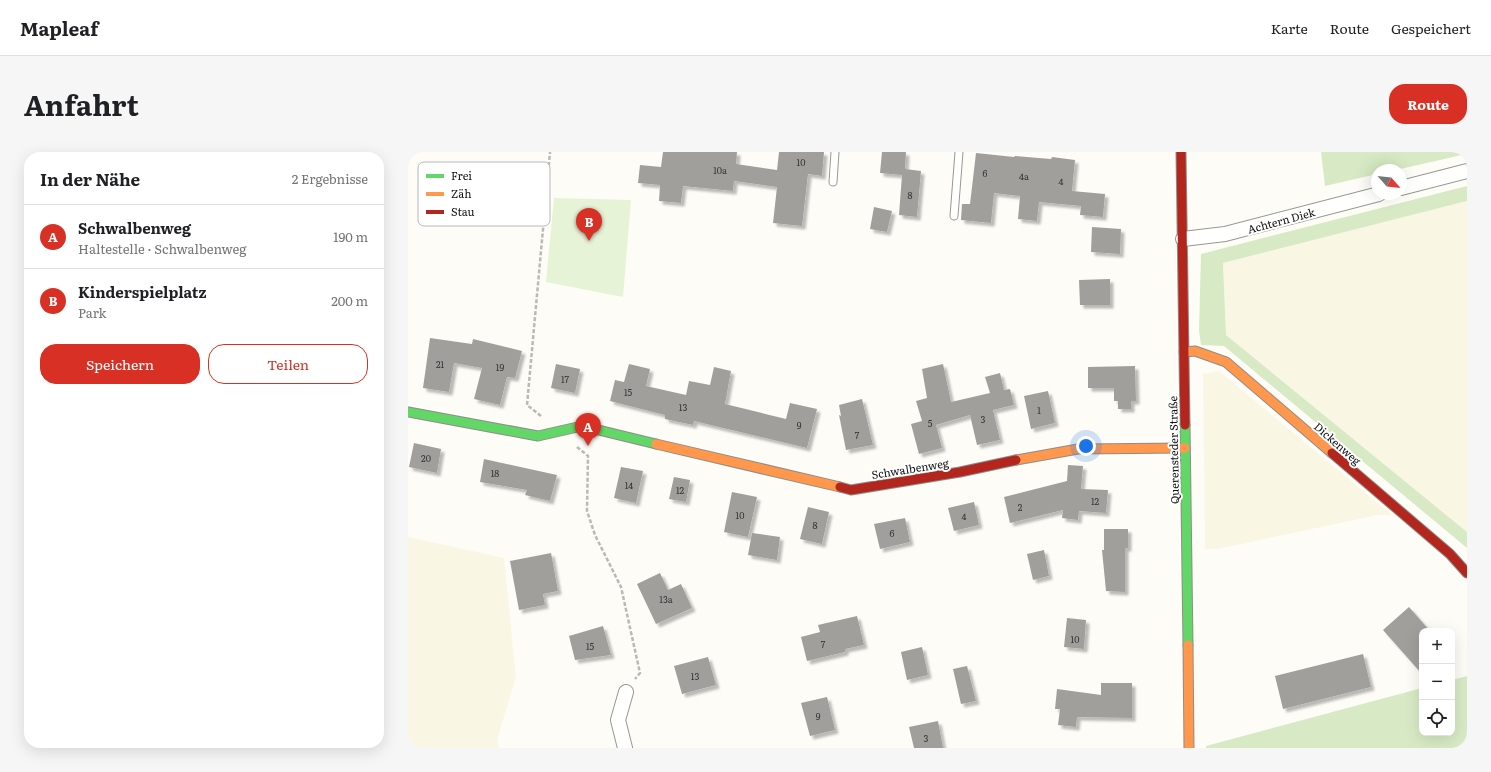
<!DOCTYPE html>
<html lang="de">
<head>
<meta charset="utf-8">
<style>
	body { margin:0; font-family:Literata,serif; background:#f6f6f6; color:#202124 }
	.controls { position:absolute; right:12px; bottom:12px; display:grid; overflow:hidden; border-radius:8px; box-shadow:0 4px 16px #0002 }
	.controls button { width:36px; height:36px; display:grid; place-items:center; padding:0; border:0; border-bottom:1px solid #e0e0e0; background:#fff; color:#202124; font:20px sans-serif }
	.compass { position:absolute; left:963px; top:12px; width:36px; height:36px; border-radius:50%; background:#fff; box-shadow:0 4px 16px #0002; rotate:117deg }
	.you { position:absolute; left:678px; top:294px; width:14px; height:14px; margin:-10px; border:3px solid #fff; border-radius:50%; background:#1a73e8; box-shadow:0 0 0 6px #1a73e833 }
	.badge { display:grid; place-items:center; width:26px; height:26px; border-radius:50%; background:#d93025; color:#fff; font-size:13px; font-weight:700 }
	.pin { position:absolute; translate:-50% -33px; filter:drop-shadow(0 1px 2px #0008) }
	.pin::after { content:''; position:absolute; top:21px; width:14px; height:12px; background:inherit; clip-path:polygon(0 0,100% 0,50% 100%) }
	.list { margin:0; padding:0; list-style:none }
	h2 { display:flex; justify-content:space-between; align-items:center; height:52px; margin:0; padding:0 16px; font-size:17px }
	h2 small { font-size:13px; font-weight:400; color:#757577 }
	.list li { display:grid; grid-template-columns:26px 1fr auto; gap:12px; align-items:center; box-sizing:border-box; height:64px; padding:0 16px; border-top:1px solid #e0e0e0 }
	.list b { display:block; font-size:15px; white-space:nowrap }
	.list p { margin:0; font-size:13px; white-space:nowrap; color:#757577 }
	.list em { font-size:13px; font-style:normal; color:#757577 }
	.actions { display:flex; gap:8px; padding:12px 16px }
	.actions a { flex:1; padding:9px 0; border:1px solid #d93025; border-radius:16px; text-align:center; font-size:14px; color:#d93025 }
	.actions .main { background:#d93025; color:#fff }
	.icon { flex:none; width:22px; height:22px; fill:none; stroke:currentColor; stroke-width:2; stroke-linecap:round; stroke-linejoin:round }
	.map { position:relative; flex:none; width:1059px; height:596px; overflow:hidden; border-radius:16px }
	header { display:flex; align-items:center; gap:24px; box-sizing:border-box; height:56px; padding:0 20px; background:#fff; border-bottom:1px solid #e0e0e0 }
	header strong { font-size:19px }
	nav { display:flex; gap:22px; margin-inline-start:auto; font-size:14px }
	.intro { display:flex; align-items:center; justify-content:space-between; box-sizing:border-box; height:96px; padding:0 24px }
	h1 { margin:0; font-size:28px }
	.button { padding:10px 18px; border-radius:16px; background:#d93025; color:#fff; font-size:14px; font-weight:700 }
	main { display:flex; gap:24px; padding:0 24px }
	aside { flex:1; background:#fff; border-radius:16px; box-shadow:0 4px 16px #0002 }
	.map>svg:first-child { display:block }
	.farmland { fill:#f9f7e4 }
	.green { fill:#e7f3d7 }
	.forest { fill:#d8eac5 }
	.building { fill:#a19f9c; filter:url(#shadow) }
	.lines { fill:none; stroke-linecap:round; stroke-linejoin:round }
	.lane-casing { stroke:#979795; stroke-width:9 }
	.street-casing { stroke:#979795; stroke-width:16 }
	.fast-casing { stroke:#8e8d8b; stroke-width:11 }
	.slow-casing { stroke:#8e8d8b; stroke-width:11 }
	.jam-casing { stroke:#8e8d8b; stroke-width:11 }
	.path { stroke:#b9b9b8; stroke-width:2.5; stroke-dasharray:4 2; stroke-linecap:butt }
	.lane { stroke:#fffffe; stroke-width:7 }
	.street { stroke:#fffffe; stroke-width:14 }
	.fast { stroke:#63d668; stroke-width:9 }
	.slow { stroke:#ff974d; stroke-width:9 }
	.jam { stroke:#b3261e; stroke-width:9 }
	.labels { text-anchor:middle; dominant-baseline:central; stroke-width:4; stroke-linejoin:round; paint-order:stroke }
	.number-label { font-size:9px; fill:#353434 }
	.street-label { font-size:11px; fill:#111; stroke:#fff }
	.key { fill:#fff; stroke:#b8b8b8; stroke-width:1 }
	.key-label { font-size:11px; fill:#111 }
</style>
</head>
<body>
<header>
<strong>Mapleaf</strong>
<nav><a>Karte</a><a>Route</a><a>Gespeichert</a></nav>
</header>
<div class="intro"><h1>Anfahrt</h1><a class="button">Route</a></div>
<main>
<aside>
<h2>In der Nähe<small>2 Ergebnisse</small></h2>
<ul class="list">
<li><span class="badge">A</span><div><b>Schwalbenweg</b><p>Haltestelle · Schwalbenweg</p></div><em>190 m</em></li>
<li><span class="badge">B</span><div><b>Kinderspielplatz</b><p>Park</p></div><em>200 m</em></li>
</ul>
<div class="actions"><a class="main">Speichern</a><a>Teilen</a></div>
</aside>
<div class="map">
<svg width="1059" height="596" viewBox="0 0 1059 596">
	<defs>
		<filter id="shadow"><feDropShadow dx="3.5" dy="3.5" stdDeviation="1" flood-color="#0004"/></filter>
	</defs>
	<rect width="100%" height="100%" fill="#fdfcf7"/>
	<path class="farmland" d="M 1059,49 L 1059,380 L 818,183 L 815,111 Z
		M 811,219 L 984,363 L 970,363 L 809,397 L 797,397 L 795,222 Z
		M 0,385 L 96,406 L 108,525 L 89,588 L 91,596 L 0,596 Z"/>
	<path class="green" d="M 146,46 L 223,48 L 215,145 L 138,130 Z"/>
	<path class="forest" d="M 913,0 L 1058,0 L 1058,2 L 988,18 L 969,18 L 969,22 L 917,34 Z
		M 1059,34 L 1059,49 L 815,111 L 818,183 L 1059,380 L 1059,396 L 816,194 L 793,193 L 791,179 L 793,102 Z
		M 1059,524 L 1059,596 L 798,596 L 798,594 L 1014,536 L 1014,581 L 1044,581 L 1044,528 Z"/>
	<path class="building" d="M 255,0 L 329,0 L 328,12 L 369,18 L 371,0 L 416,0 L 414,24 L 400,22 L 394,74 L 365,71 L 369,35 L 326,29 L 325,39 L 275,34 L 273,51 L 251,49 L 252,33 L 230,31 L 232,13 L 253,15 Z
		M 474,0 L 498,0 L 497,17 L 513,19 L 509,65 L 491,63 L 494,23 L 472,21 Z
		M 568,1 L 606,5 L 607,4 L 643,7 L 644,5 L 667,8 L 664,39 L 697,42 L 695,65 L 672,63 L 673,54 L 631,50 L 629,69 L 610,67 L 612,44 L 586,41 L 583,71 L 553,68 L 554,52 L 562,52 Z
		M 466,55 L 484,59 L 479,80 L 462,77 Z
		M 684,75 L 713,77 L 712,102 L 683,100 Z
		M 702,127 L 702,153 L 672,153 L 671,128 Z
		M 22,186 L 64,192 L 65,187 L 114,199 L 107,226 L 99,225 L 92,253 L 66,247 L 74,216 L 46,211 L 41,240 L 15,236 Z
		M 148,212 L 172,217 L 167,241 L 143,236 Z
		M 221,212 L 242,217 L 238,234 L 278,243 L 281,229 L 302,233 L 306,215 L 323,219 L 317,252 L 378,267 L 382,251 L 409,257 L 399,296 L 286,269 L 285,273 L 257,267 L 257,263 L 202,249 L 207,228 L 216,230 Z
		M 535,212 L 543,250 L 582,241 L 577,225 L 592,221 L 596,238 L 602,237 L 606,253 L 585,258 L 592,288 L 569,293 L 562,263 L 528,273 L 534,296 L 511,302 L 503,272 L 514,269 L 508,249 L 519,246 L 514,217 Z
		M 727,214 L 728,249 L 723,249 L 723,257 L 710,257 L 710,249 L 706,249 L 706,236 L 680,236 L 680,215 Z
		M 640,239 L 647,271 L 623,277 L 616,244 Z
		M 454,247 L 465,293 L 438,298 L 431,263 L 433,264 L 431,253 Z
		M 6,291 L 33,297 L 29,321 L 1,315 Z
		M 76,307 L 149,323 L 142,349 L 117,343 L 119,338 L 72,330 Z
		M 660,313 L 675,314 L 673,337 L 700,338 L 698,361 L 671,359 L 670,368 L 654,366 L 655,358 L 602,371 L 596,345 L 659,329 Z
		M 213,315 L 235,319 L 228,351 L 206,346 Z
		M 266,325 L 282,328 L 278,350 L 261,347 Z
		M 324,340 L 349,345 L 340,385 L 316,380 Z
		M 566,350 L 571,373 L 546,379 L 540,356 Z
		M 400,355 L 421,360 L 414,392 L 392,387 Z
		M 497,366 L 502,390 L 472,397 L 466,372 Z
		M 696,377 L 720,377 L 720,396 L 717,396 L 717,440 L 698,439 L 694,398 L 696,398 Z
		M 344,381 L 372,385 L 369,408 L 340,403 Z
		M 636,398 L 641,424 L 625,428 L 619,402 Z
		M 143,401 L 150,439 L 135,442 L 137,453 L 111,458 L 102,409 Z
		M 252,421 L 260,438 L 273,432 L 284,456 L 248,472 L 229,432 Z
		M 1001,455 L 1022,479 L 1014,479 L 1014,522 L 975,478 Z
		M 449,464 L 456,493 L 437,497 L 437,500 L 399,509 L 393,485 L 412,480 L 410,473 Z
		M 659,466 L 678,468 L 676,497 L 656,495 Z
		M 195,474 L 203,503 L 167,508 L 161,484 Z
		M 514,495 L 520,523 L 499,528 L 493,500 Z
		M 955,502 L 963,535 L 875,557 L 867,524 Z
		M 300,505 L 308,533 L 274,542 L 266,514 Z
		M 559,514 L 568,549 L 553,552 L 545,517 Z
		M 693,531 L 724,531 L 724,566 L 669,565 L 668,575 L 650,573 L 652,557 L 647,557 L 649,537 L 693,543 Z
		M 419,545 L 427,578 L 402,584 L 393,551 Z
		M 530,569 L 535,596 L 506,596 L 501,575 Z"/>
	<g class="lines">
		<defs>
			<path id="lane" d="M 425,30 L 427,0
				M 546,64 L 551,0"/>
			<path id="street" d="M 993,36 L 1059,19
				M 775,87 L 817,82 L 971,42
				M 217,596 L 210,568 L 218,540"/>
			<path id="fast" d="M 0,260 L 130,284 L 174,274 L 248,292
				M 777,273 L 780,493"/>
			<path id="slow" d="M 776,200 L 787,199 L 818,210 L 924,301
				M 248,292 L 432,335
				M 608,308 L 670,297 L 777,296
				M 780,493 L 781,596"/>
			<path id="jam" d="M 773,0 L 777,273
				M 924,301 L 1042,402 L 1059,421
				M 432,335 L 443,338 L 552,320 L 608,308"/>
		</defs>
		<use href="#lane" class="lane-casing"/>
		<use href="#street" class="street-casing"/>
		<use href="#fast" class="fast-casing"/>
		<use href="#slow" class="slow-casing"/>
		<use href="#jam" class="jam-casing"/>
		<path class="path" d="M 133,264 L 119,253 L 142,0
			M 169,295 L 180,304 L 179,359 L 187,383 L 213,435 L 232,521 L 227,527"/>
		<use href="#lane" class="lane"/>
		<use href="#street" class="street"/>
		<use href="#fast" class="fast"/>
		<use href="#slow" class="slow"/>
		<use href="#jam" class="jam"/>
	</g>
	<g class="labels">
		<g class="number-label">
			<text x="393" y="10">10</text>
			<text x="312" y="18">10a</text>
			<text x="577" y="21">6</text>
			<text x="616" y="24">4a</text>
			<text x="653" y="29">4</text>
			<text x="502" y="43">8</text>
			<text x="32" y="212">21</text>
			<text x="92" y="215">19</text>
			<text x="157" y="227">17</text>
			<text x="220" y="240">15</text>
			<text x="275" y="255">13</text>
			<text x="631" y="258">1</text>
			<text x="575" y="267">3</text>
			<text x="522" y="271">5</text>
			<text x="391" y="273">9</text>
			<text x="449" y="283">7</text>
			<text x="18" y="306">20</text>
			<text x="87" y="321">18</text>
			<text x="221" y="333">14</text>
			<text x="272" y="338">12</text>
			<text x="687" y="349">12</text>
			<text x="612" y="355">2</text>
			<text x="332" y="363">10</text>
			<text x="556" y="364">4</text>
			<text x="407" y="373">8</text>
			<text x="484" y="381">6</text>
			<text x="258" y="447">13a</text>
			<text x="667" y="487">10</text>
			<text x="415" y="492">7</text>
			<text x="182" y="494">15</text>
			<text x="287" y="524">13</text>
			<text x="410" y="564">9</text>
			<text x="518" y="586">3</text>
		</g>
		<g class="street-label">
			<text transform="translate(873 68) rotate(-15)">Achtern Diek</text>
			<text transform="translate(930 291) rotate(41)">Dickenweg</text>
			<text transform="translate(765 298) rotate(-91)">Querensteder Straße</text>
			<text transform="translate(502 316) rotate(-9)">Schwalbenweg</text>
		</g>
	</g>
	<rect x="10" y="10" width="132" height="64" rx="6" class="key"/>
	<rect x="18" y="22" width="18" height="4" fill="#63d668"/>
	<rect x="18" y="40" width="18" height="4" fill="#ff974d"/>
	<rect x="18" y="58" width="18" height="4" fill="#b3261e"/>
	<g class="key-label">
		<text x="43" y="28">Frei</text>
		<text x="43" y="46">Zäh</text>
		<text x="43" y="64">Stau</text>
	</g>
</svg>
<div class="controls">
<button>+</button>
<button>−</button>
<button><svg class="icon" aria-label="locate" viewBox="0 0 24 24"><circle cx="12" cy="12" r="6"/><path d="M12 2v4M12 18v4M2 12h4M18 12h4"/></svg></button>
</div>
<svg class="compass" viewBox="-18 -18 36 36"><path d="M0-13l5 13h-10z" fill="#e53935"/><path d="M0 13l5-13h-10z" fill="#757577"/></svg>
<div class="you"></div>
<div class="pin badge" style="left:180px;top:294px">A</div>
<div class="pin badge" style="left:181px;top:89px">B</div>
</div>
</main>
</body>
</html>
